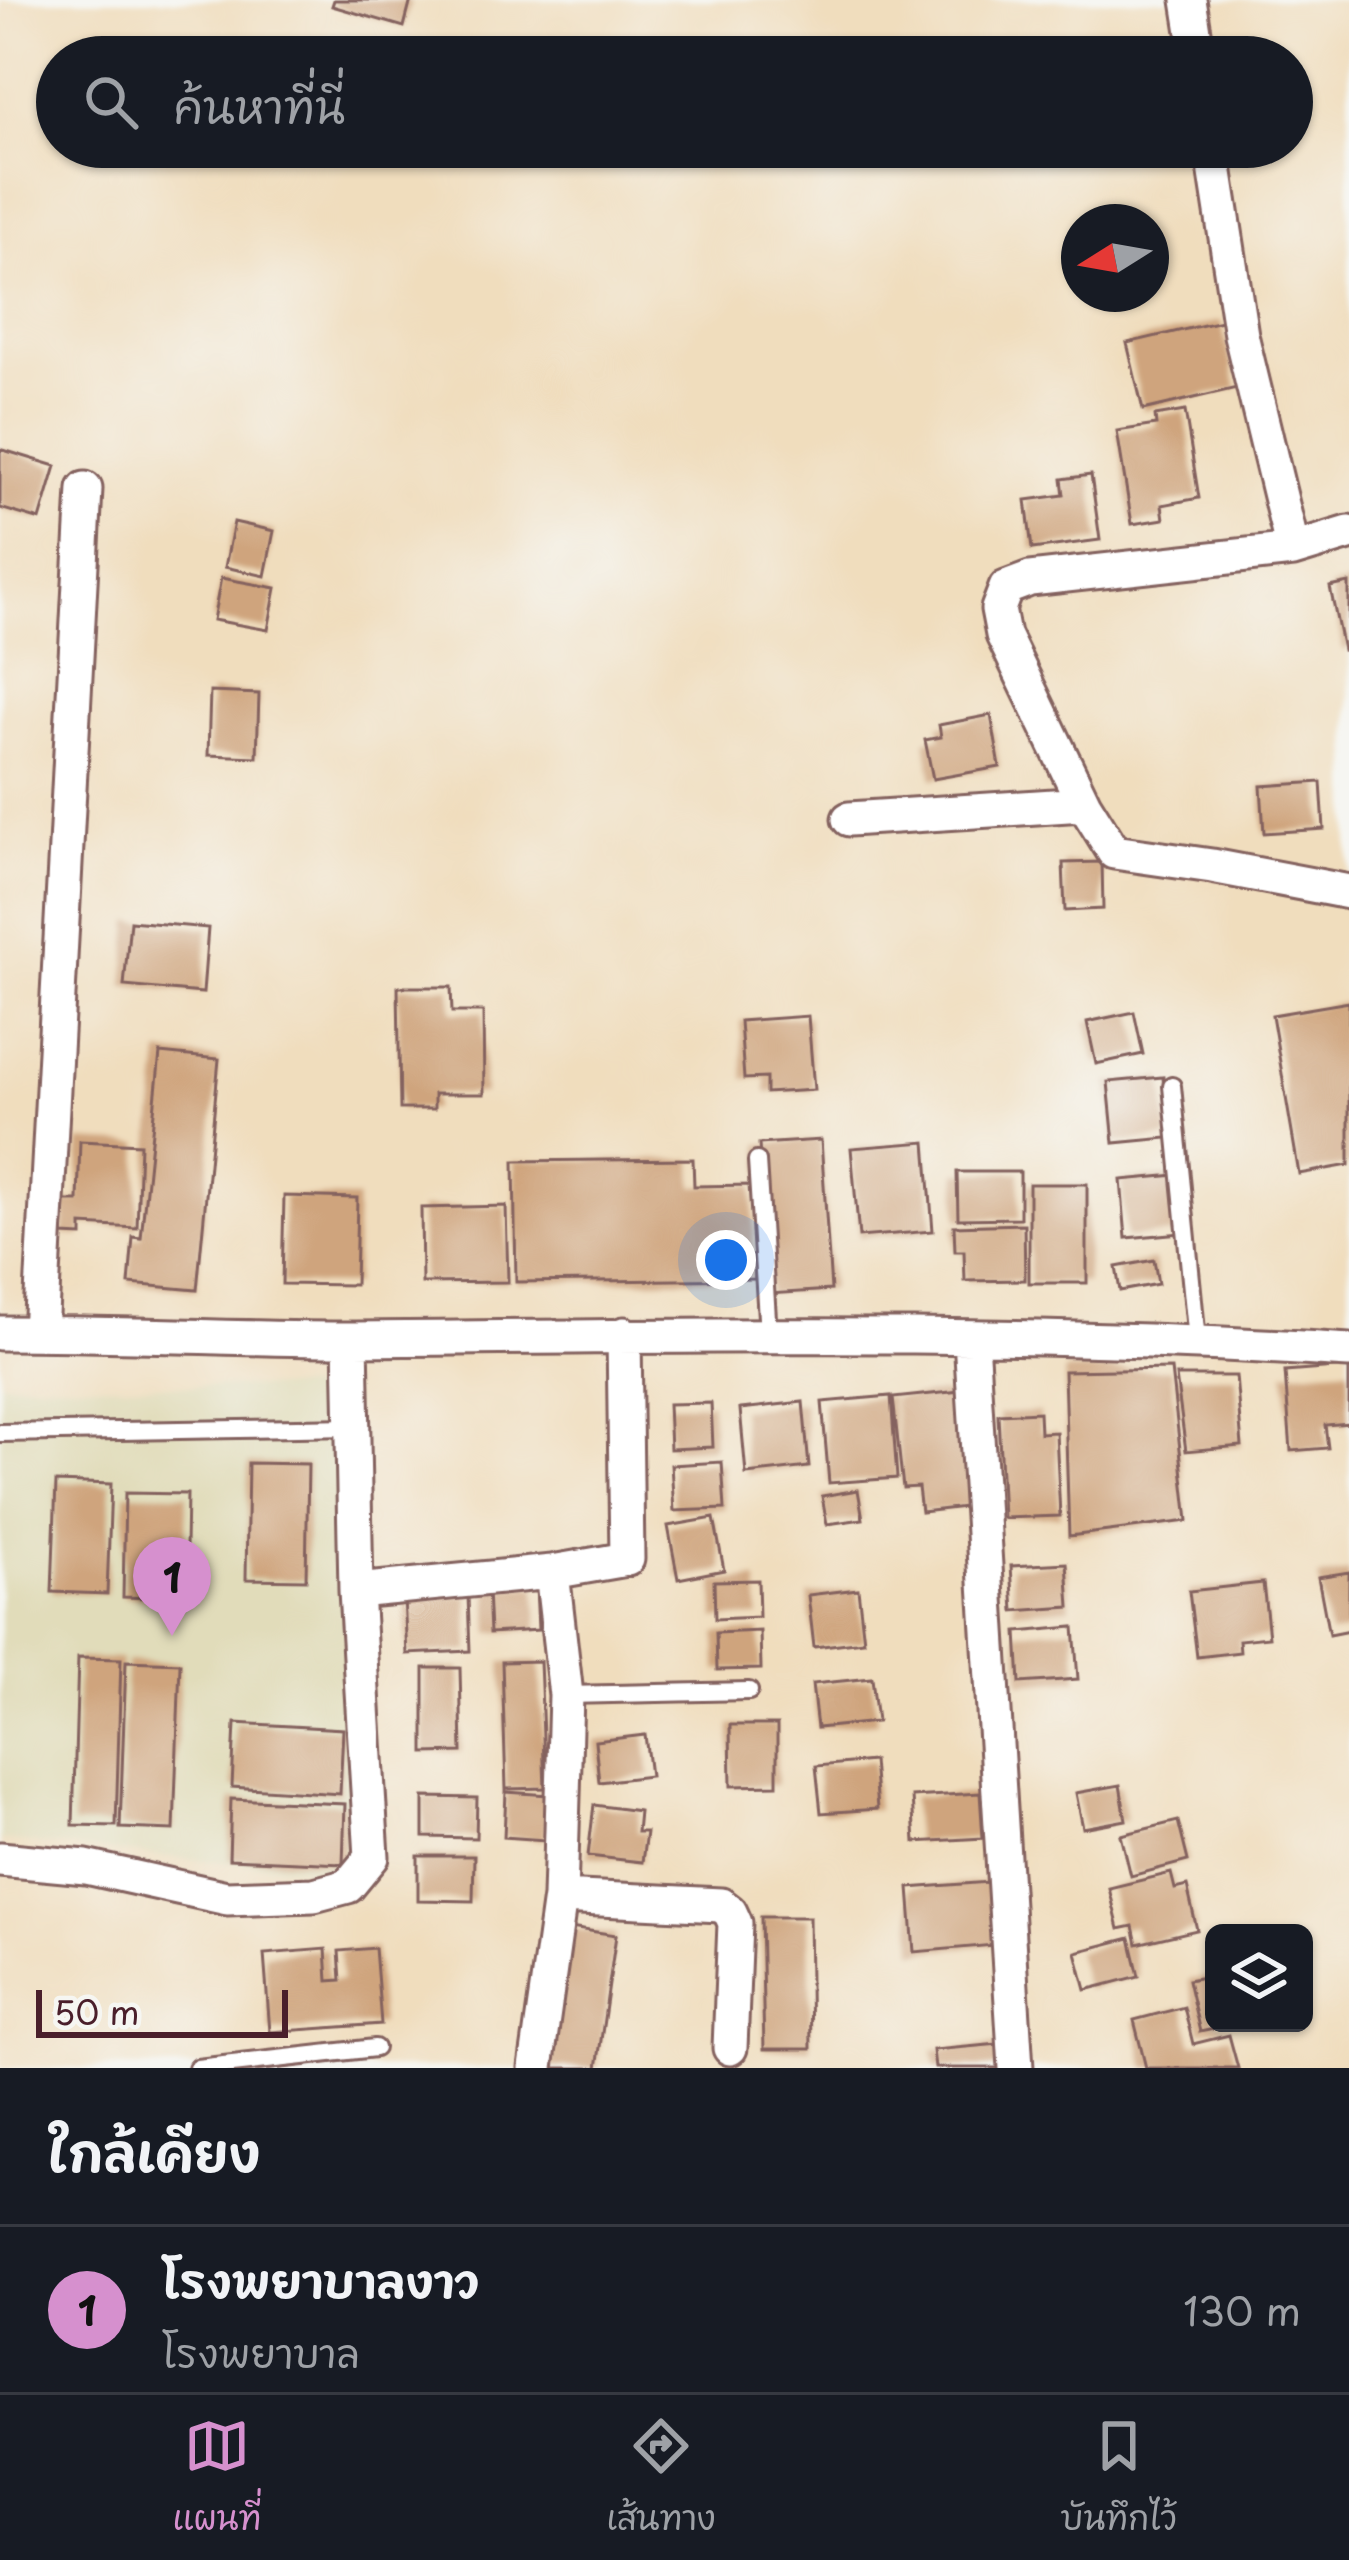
<!DOCTYPE html>
<html lang="th">
<head>
<meta charset="utf-8">
<style>
	body { margin:0; font-family:"Playpen Sans","Playpen Sans Thai",sans-serif; background:#242831; color:#f1f3f6 }
	.controls { position:absolute; right:36px; bottom:36px; display:grid; overflow:hidden; border-radius:18px; box-shadow:0 3px 9px #0004 }
	.controls button { width:108px; height:108px; display:grid; place-items:center; padding:0; border:0; border-bottom:3px solid #363941; background:#171b24; color:#f1f3f6; font:60px sans-serif }
	.compass { position:absolute; left:1061px; top:204px; width:108px; height:108px; border-radius:50%; background:#171b24; box-shadow:0 3px 9px #0004; rotate:259deg }
	.scale { position:absolute; left:36px; bottom:30px; width:252px; box-sizing:border-box; padding-left:12px; border:6px solid #4a1f2b; border-top:0; font-size:33px; line-height:42px; white-space:nowrap; color:#4a1f2b; -webkit-text-stroke:9px #f6f6f2; paint-order:stroke }
	.you { position:absolute; left:726px; top:1260px; width:42px; height:42px; margin:-30px; border:9px solid #fff; border-radius:50%; background:#1a73e8; box-shadow:0 0 0 18px #1a73e833 }
	.badge { display:grid; place-items:center; width:78px; height:78px; border-radius:50%; background:#d690ce; color:#111; font-size:39px; font-weight:700 }
	.pin { position:absolute; translate:-50% -99px; filter:drop-shadow(0 3px 6px #0008) }
	.pin::after { content:''; position:absolute; top:63px; width:42px; height:36px; background:inherit; clip-path:polygon(0 0,100% 0,50% 100%) }
	.list { margin:0; padding:0; list-style:none }
	h2 { display:flex; justify-content:space-between; align-items:center; height:156px; margin:0; padding:0 48px; font-size:51px }
	h2 small { font-size:39px; font-weight:400; color:#9ea1a6 }
	.list li { display:grid; grid-template-columns:78px 1fr auto; gap:36px; align-items:center; box-sizing:border-box; height:168px; padding:0 48px; border-top:3px solid #363941 }
	.list b { display:block; font-size:45px; white-space:nowrap }
	.list p { margin:0; font-size:39px; white-space:nowrap; color:#9ea1a6 }
	.list em { font-size:39px; font-style:normal; color:#9ea1a6 }
	.icon { flex:none; width:66px; height:66px; fill:none; stroke:currentColor; stroke-width:2; stroke-linecap:round; stroke-linejoin:round }
	.map { position:relative; flex:none; width:1349px; height:2068px; overflow:hidden }
	.search { position:absolute; background:#171b24; box-shadow:0 3px 9px #0004; left:36px; right:36px; top:36px; height:132px; display:flex; align-items:center; gap:30px; box-sizing:border-box; padding:0 42px; border-radius:66px; color:#9ea1a6; font-size:45px }
	.sheet { height:324px; background:#171b24 }
	nav { display:flex; justify-content:space-around; align-items:center; box-sizing:border-box; height:168px; border-top:3px solid #363941; background:#171b24; font-size:33px; color:#9ea1a6 }
	nav a { display:grid; justify-items:center; gap:6px }
	nav .on { color:#d690ce }
	.map>svg:first-child { display:block }
	.built { fill:#e1dcba }
	.building { fill:#cfa47d }
	.lines { fill:none; stroke-linecap:round; stroke-linejoin:round }
	.lane-casing { stroke:#84625e; stroke-width:22 }
	.street-casing { stroke:#84625e; stroke-width:39 }
	.lane { stroke:#fff; stroke-width:16 }
	.street { stroke:#fff; stroke-width:33 }
</style>
</head>
<body>
<div class="map">
<svg width="1349" height="2068" viewBox="0 0 1349 2068">
	<rect width="100%" height="100%" fill="#f6f6f2"/>
	<filter id="ink" filterUnits="userSpaceOnUse"><feTurbulence type="fractalNoise" baseFrequency=".00833" numOctaves="2"/><feDisplacementMap in="SourceGraphic" scale="24" xChannelSelector="R" yChannelSelector="G"/><feConvolveMatrix kernelMatrix="1 2 1 2 8 2 1 2 1" color-interpolation-filters="sRGB"/></filter>
	<filter id="wash" filterUnits="userSpaceOnUse"><feTurbulence type="fractalNoise" baseFrequency=".004" numOctaves="4" result="noise"/><feDisplacementMap in="SourceGraphic" scale="48" xChannelSelector="R" yChannelSelector="G"/><feGaussianBlur stdDeviation="2.7" result="paint"/><feColorMatrix in="noise" values="0 0 0 0 0 0 0 0 0 0 0 0 0 0 0 0 0 1.4 0 .05"/><feComposite in="paint" operator="in"/></filter>
	<g filter="url(#wash)">
		<rect width="100%" height="100%" fill="#f0ddbd"/>
		<path class="built" d="M 0,1382 L 337,1389 L 351,1810 L 347,1872 L 189,1859 L 0,1840 Z"/>
		<g id="blocks">
			<path class="building" d="M 334,0 L 411,0 L 404,27 L 332,6 Z
				M 1221,321 L 1237,388 L 1143,410 L 1127,343 Z
				M 1185,411 L 1199,498 L 1162,505 L 1164,519 L 1132,524 L 1117,431 L 1156,425 L 1155,416 Z
				M 0,449 L 56,466 L 40,520 L 0,508 Z
				M 1091,475 L 1100,540 L 1032,549 L 1026,500 L 1064,495 L 1062,479 Z
				M 234,522 L 274,531 L 265,576 L 225,567 Z
				M 221,578 L 276,588 L 268,630 L 213,620 Z
				M 1349,583 L 1349,648 L 1343,650 L 1330,587 Z
				M 210,692 L 259,694 L 257,757 L 208,755 Z
				M 991,715 L 1000,767 L 933,779 L 925,740 L 941,737 L 939,725 Z
				M 1321,782 L 1324,829 L 1264,833 L 1261,786 Z
				M 1102,862 L 1103,909 L 1065,911 L 1063,863 Z
				M 130,921 L 208,928 L 203,993 L 124,986 Z
				M 398,987 L 451,987 L 452,1012 L 483,1012 L 484,1094 L 434,1094 L 434,1109 L 400,1109 Z
				M 1349,1002 L 1349,1165 L 1299,1174 L 1272,1015 Z
				M 1134,1012 L 1143,1054 L 1096,1064 L 1087,1022 Z
				M 808,1016 L 814,1090 L 766,1093 L 766,1078 L 744,1079 L 740,1021 Z
				M 160,1053 L 219,1059 L 197,1290 L 129,1284 L 133,1237 L 141,1238 Z
				M 1163,1077 L 1168,1138 L 1114,1143 L 1108,1082 Z
				M 821,1140 L 831,1290 L 769,1294 L 759,1144 Z
				M 80,1141 L 140,1144 L 137,1228 L 82,1225 L 82,1236 L 63,1235 L 65,1201 L 78,1201 Z
				M 926,1142 L 933,1231 L 859,1237 L 851,1148 Z
				M 693,1159 L 694,1186 L 753,1185 L 755,1279 L 516,1282 L 514,1161 Z
				M 957,1172 L 1020,1172 L 1020,1218 L 958,1219 Z
				M 1177,1175 L 1182,1233 L 1126,1238 L 1121,1180 Z
				M 1029,1184 L 1087,1184 L 1087,1283 L 1029,1283 Z
				M 284,1196 L 357,1198 L 355,1285 L 282,1284 Z
				M 506,1206 L 508,1282 L 422,1283 L 421,1208 Z
				M 1024,1224 L 1025,1280 L 965,1281 L 964,1251 L 955,1251 L 954,1226 Z
				M 1154,1260 L 1158,1284 L 1120,1291 L 1116,1267 Z
				M 1349,1367 L 1349,1423 L 1325,1425 L 1328,1448 L 1291,1451 L 1285,1372 Z
				M 1171,1369 L 1188,1521 L 1069,1536 L 1064,1371 Z
				M 1176,1376 L 1236,1376 L 1242,1446 L 1186,1451 Z
				M 961,1391 L 973,1506 L 921,1512 L 918,1487 L 903,1488 L 893,1398 Z
				M 891,1396 L 897,1478 L 829,1483 L 822,1402 Z
				M 803,1402 L 809,1467 L 746,1474 L 740,1409 Z
				M 711,1403 L 713,1447 L 670,1449 L 668,1404 Z
				M 1039,1412 L 1040,1433 L 1056,1432 L 1060,1516 L 1003,1518 L 998,1414 Z
				M 722,1462 L 725,1509 L 674,1511 L 671,1465 Z
				M 248,1463 L 308,1464 L 306,1580 L 246,1579 Z
				M 56,1482 L 111,1484 L 107,1594 L 52,1592 Z
				M 858,1490 L 863,1519 L 827,1524 L 822,1496 Z
				M 125,1493 L 187,1494 L 185,1599 L 123,1597 Z
				M 714,1518 L 724,1570 L 678,1579 L 668,1526 Z
				M 1067,1563 L 1070,1607 L 1014,1611 L 1011,1566 Z
				M 1349,1572 L 1349,1631 L 1329,1635 L 1318,1577 Z
				M 758,1580 L 759,1617 L 715,1619 L 714,1581 Z
				M 1263,1583 L 1269,1637 L 1239,1640 L 1240,1652 L 1197,1657 L 1189,1591 Z
				M 536,1586 L 538,1630 L 490,1633 L 488,1589 Z
				M 858,1589 L 864,1641 L 814,1647 L 808,1595 Z
				M 468,1596 L 470,1651 L 407,1654 L 404,1598 Z
				M 1074,1627 L 1078,1679 L 1020,1683 L 1017,1632 Z
				M 760,1631 L 761,1669 L 717,1670 L 716,1633 Z
				M 78,1658 L 121,1659 L 116,1826 L 73,1825 Z
				M 126,1661 L 180,1663 L 174,1830 L 120,1828 Z
				M 540,1661 L 545,1788 L 506,1789 L 502,1662 Z
				M 424,1668 L 460,1668 L 462,1752 L 424,1753 Z
				M 872,1678 L 877,1722 L 817,1728 L 812,1684 Z
				M 235,1723 L 343,1729 L 340,1794 L 232,1787 Z
				M 730,1725 L 777,1725 L 777,1785 L 731,1786 Z
				M 645,1735 L 650,1776 L 599,1782 L 595,1741 Z
				M 873,1761 L 877,1809 L 821,1813 L 816,1766 Z
				M 1120,1785 L 1126,1820 L 1083,1828 L 1076,1793 Z
				M 506,1792 L 548,1795 L 545,1840 L 504,1837 Z
				M 980,1793 L 983,1838 L 915,1842 L 912,1797 Z
				M 424,1797 L 477,1798 L 476,1838 L 424,1837 Z
				M 231,1799 L 345,1804 L 343,1864 L 229,1859 Z
				M 594,1805 L 639,1811 L 637,1832 L 646,1832 L 642,1862 L 588,1856 Z
				M 1178,1821 L 1188,1861 L 1131,1876 L 1121,1835 Z
				M 418,1856 L 474,1856 L 473,1901 L 418,1900 Z
				M 1171,1873 L 1175,1889 L 1187,1886 L 1197,1930 L 1137,1944 L 1133,1926 L 1119,1929 L 1109,1888 Z
				M 989,1882 L 995,1945 L 914,1952 L 909,1888 Z
				M 761,1917 L 809,1917 L 811,2049 L 764,2049 Z
				M 570,1928 L 616,1935 L 597,2068 L 549,2068 Z
				M 1130,1938 L 1139,1976 L 1086,1990 L 1076,1952 Z
				M 375,1948 L 381,2024 L 270,2032 L 264,1954 L 326,1949 L 328,1981 L 341,1980 L 339,1951 Z
				M 1214,1975 L 1214,2023 L 1233,2025 L 1200,2032 L 1188,1980 Z
				M 1184,2007 L 1193,2044 L 1229,2035 L 1238,2068 L 1146,2068 L 1134,2020 Z
				M 1000,2044 L 1002,2068 L 935,2068 L 933,2050 Z"/>
		</g>
	</g>
	<g filter="url(#ink)">
		<use href="#blocks" fill-opacity="0" stroke="#84625e" stroke-width="3"/>
		<g class="lines">
			<defs>
				<path id="lane" d="M 1172,1086 L 1197,1341
					M 757,1161 L 768,1334
					M 0,1433 L 353,1427
					M 566,1695 L 749,1691
					M 197,2068 L 375,2048"/>
				<path id="street" d="M 1189,0 L 1198,57
					M 1212,147 L 1241,335 L 1293,550
					M 1349,533 L 1293,550 L 1030,579 L 1006,588 L 998,609 L 1003,635 L 1084,804 L 1114,852 L 1212,866 L 1349,892
					M 849,819 L 1084,804
					M 0,1333 C 118,1333 237,1339 356,1339 C 687,1336 1018,1329 1349,1351
					M 40,1333 L 85,489
					M 971,1339 L 1016,2068
					M 356,1591 L 552,1572 L 627,1559 L 624,1334
					M 0,1859 L 86,1867 L 227,1898 L 314,1895 L 348,1886 L 372,1857 L 356,1591 L 351,1339
					M 560,1897 L 721,1905 L 730,1912 L 735,1923 L 730,2048
					M 536,2068 L 560,1897 L 566,1695 L 552,1572"/>
			</defs>
			<use href="#lane" class="lane-casing"/>
			<use href="#street" class="street-casing"/>
			<use href="#lane" class="lane"/>
			<use href="#street" class="street"/>
		</g>
	</g>
</svg>
<div class="controls">
<button><svg class="icon" aria-label="layers" viewBox="0 0 24 24"><path d="M12 4l9 5-9 5-9-5zM3 14l9 5 9-5"/></svg></button>
</div>
<svg class="compass" viewBox="-18 -18 36 36"><path d="M0-13l5 13h-10z" fill="#e53935"/><path d="M0 13l5-13h-10z" fill="#9ea1a6"/></svg>
<div class="scale">50 m</div>
<div class="you"></div>
<div class="pin badge" style="left:172px;top:1636px">1</div>
<div class="search"><svg class="icon" aria-label="search" viewBox="0 0 24 24"><circle cx="10" cy="10" r="6"/><path d="M15 15l6 6"/></svg>ค้นหาที่นี่</div>
</div>
<section class="sheet">
<h2>ใกล้เคียง<small></small></h2>
<ul class="list">
<li><span class="badge">1</span><div><b>โรงพยาบาลงาว</b><p>โรงพยาบาล</p></div><em>130 m</em></li>
</ul>
</section>
<nav>
<a class="on"><svg class="icon" aria-label="map" viewBox="0 0 24 24"><path d="M3 6l6-2 6 2 6-2v14l-6 2-6-2-6 2zM9 4v14M15 6v14"/></svg>แผนที่</a>
<a><svg class="icon" aria-label="directions" viewBox="0 0 24 24"><path d="M12 3l9 9-9 9-9-9zM9 14v-3h6M13 9l2 2-2 2"/></svg>เส้นทาง</a>
<a><svg class="icon" aria-label="saved" viewBox="0 0 24 24"><path d="M7 4h10v16l-5-4-5 4z"/></svg>บันทึกไว้</a>
</nav>
</body>
</html>
